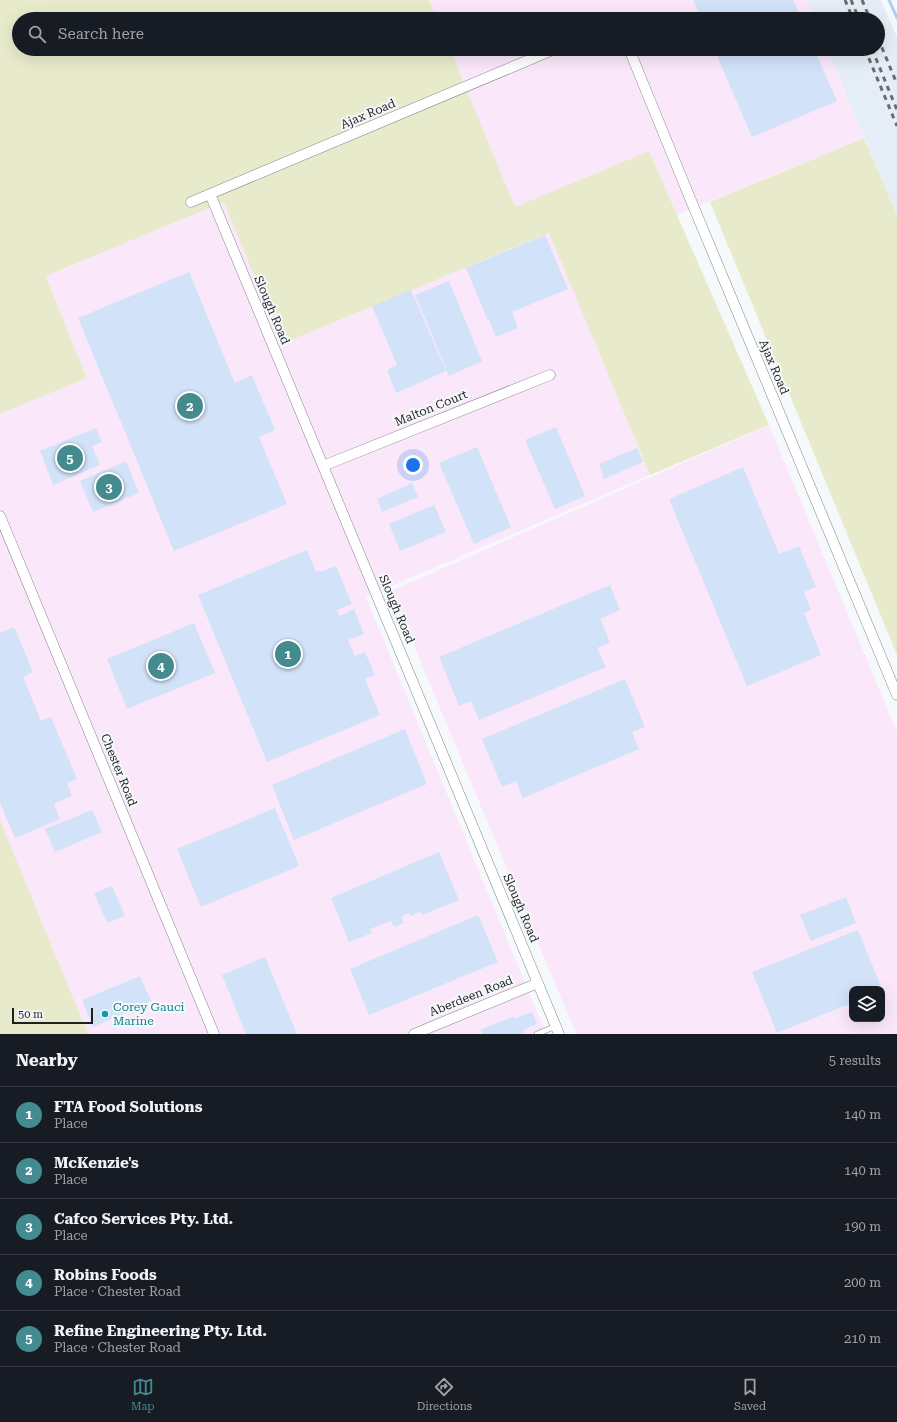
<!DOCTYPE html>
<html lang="en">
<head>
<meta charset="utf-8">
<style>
	body { margin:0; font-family:"Roboto Serif",serif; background:#20242c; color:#f1f3f6 }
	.controls { position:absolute; right:12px; bottom:12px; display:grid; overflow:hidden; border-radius:8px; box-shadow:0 4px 16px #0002 }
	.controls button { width:36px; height:36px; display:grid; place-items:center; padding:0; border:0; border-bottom:1px solid #363941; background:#171b24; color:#f1f3f6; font:20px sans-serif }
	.scale { position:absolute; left:12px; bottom:10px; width:81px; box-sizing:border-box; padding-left:4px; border:2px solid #1f2021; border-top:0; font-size:11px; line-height:14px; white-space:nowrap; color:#1f2021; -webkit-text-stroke:3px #f6f9fc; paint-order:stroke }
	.you { position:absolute; left:413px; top:465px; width:14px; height:14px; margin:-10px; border:3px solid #fff; border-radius:50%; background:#1a73e8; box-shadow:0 0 0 6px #1a73e833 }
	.badge { display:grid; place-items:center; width:26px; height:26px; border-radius:50%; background:#448b90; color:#fff; font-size:13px; font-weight:700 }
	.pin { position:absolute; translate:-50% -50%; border:2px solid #fff; box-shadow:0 1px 4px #0006 }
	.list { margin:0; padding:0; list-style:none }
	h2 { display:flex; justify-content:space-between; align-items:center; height:52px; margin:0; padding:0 16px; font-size:17px }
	h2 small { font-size:13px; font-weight:400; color:#9ea1a6 }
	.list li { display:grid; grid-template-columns:26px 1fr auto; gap:12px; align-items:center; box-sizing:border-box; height:56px; padding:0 16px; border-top:1px solid #363941 }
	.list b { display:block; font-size:15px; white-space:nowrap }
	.list p { margin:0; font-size:13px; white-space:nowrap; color:#9ea1a6 }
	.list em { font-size:13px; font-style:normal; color:#9ea1a6 }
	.icon { flex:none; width:22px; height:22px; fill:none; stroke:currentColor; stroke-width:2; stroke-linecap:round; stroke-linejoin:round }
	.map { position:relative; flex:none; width:897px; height:1034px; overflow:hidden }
	.search { position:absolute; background:#171b24; box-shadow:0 4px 16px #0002; left:12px; right:12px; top:12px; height:44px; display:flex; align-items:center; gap:10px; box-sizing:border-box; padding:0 14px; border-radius:22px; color:#9ea1a6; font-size:15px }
	.sheet { height:332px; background:#171b24 }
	nav { display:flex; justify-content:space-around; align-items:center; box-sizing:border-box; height:56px; border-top:1px solid #363941; background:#171b24; font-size:11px; color:#9ea1a6 }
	nav a { display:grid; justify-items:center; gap:2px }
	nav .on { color:#448b90 }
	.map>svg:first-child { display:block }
	.built { fill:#e5edf6 }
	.industrial { fill:#fae8fa; fill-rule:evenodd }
	.green { fill:#e8ebcb }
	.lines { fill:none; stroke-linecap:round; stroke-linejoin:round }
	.stream { stroke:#b0ccf0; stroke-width:3 }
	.building { fill:#d2e2f8 }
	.lane-casing { stroke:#818487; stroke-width:6 }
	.street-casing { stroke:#818487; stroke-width:11 }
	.lane { stroke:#fff; stroke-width:5 }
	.street { stroke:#fff; stroke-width:10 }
	.rail { stroke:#6a6c6e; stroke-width:3; stroke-dasharray:5 5; stroke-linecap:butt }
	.culture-dot { fill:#0f9aa8; stroke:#f6f9fc; stroke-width:1.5 }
	.labels { text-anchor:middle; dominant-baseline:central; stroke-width:4; stroke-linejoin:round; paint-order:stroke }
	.street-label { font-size:12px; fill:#1f2021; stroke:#f6f9fc }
	.culture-label { font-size:12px; fill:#0d838f; stroke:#f6f9fc; text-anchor:start }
</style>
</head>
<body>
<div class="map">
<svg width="897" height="1034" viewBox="0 0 897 1034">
	<rect width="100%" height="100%" fill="#f6f9fc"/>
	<path class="built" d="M 807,0 L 881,0 L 897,38 L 897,215 L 827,49 L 878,49 L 878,19 L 815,19 Z"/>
	<path class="industrial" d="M 429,0 L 807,0 L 815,19 L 437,19 Z
		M 450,49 L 827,49 L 864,138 L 677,215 L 649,151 L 515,208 Z
		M 224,202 L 282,344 L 549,233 L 650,475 L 366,597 L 546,1034 L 88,1034 L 0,820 L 0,414 L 87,378 L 46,276 Z
		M 769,425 L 897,732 L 897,1034 L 576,1034 L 391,591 ZM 852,989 L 882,989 L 882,1019 L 852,1019 Z"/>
	<path class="green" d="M 0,0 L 429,0 L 437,19 L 19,19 L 19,49 L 450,49 L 515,207 L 649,151 L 769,425 L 650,475 L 549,233 L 282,344 L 224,202 L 46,276 L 87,378 L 0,414 Z
		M 864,138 L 897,215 L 897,655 L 710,202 Z
		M 0,820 L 88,1034 L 0,1034 Z"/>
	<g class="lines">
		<path class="stream" d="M 889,0 L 897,18"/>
	</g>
	<path class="building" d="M 693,0 L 793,0 L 802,19 L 702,19 Z
		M 714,49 L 814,49 L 837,101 L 752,137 Z
		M 545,235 L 568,289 L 512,312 L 518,328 L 496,337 L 489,320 L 488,321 L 466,268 Z
		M 189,272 L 235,383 L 252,375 L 275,430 L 259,437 L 287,504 L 174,551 L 78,318 Z
		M 449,281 L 482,361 L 449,376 L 415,295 Z
		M 411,290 L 446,371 L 396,393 L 387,370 L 397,365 L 372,306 Z
		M 556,427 L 585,496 L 555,509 L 525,440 Z
		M 96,428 L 102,442 L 92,446 L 100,465 L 53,485 L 40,451 Z
		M 477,447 L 511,527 L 474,544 L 439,463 Z
		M 637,448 L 643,462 L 604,479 L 599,464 Z
		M 126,461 L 139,493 L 93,512 L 80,481 Z
		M 743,467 L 779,554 L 799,546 L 816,587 L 804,592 L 811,610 L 804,613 L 821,655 L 747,686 L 669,499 Z
		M 412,483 L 418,497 L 382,512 L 377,499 Z
		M 434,505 L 446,532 L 400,551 L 389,524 Z
		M 307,550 L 316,572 L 321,570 L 321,572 L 336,566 L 352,604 L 337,610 L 340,616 L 354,609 L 364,634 L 348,640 L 355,656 L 365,652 L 375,675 L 365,679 L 380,715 L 267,762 L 198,595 Z
		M 610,585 L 620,610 L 600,619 L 610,642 L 597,648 L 606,667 L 479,720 L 471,701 L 459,706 L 439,657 Z
		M 194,623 L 215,673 L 127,709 L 107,659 Z
		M 14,627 L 33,672 L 23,677 L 41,721 L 51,717 L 77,779 L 67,783 L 72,796 L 54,804 L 60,819 L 15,838 L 0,803 L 0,633 Z
		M 625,679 L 645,727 L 632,732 L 639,749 L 523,798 L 516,781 L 502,787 L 482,739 Z
		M 405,729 L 427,784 L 294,840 L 272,785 Z
		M 275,808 L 299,866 L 201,907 L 177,849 Z
		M 92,810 L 102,832 L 55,852 L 45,829 Z
		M 439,852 L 459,900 L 422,915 L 420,912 L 411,916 L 409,913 L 401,917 L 404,923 L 394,927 L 391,921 L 370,929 L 372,933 L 349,942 L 331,898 Z
		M 112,886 L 125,916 L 107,923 L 94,893 Z
		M 846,897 L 856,923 L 811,941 L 800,915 Z
		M 478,915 L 498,962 L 369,1015 L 350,969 Z
		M 858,930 L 882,989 L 852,989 L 852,1003 L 777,1033 L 752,972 Z
		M 265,957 L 297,1034 L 246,1034 L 222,975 Z
		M 140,976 L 151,1001 L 93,1027 L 82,1000 Z
		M 532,1012 L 537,1024 L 523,1030 L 524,1032 L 520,1034 L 482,1034 L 480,1030 L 512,1017 L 516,1018 Z"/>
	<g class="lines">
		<defs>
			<path id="lane" d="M 537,1034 L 556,1026"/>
			<path id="street" d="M 629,49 L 692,203 L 897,695
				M 210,194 L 559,1034
				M 191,202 L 555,49
				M 323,466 L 550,375
				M 0,516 L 214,1034
				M 414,1034 L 538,983"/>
		</defs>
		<use href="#lane" class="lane-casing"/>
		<use href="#street" class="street-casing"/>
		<use href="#lane" class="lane"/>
		<use href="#street" class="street"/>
		<path class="rail" d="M 845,0 L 853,19
			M 851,0 L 859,19
			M 862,0 L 870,19
			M 878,38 L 897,84
			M 865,49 L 897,126
			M 872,49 L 897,110"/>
	</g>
	<circle class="culture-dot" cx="105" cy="1014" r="4"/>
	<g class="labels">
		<g class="street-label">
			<text transform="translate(368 114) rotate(-23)">Ajax Road</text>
			<text transform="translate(272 310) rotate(67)">Slough Road</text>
			<text transform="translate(774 367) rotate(67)">Ajax Road</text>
			<text transform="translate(431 408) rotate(-22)">Malton Court</text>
			<text transform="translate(397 609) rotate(67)">Slough Road</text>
			<text transform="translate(119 770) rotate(68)">Chester Road</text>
			<text transform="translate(521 908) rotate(67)">Slough Road</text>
			<text transform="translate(471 996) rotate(-22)">Aberdeen Road</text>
		</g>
		<g class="culture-label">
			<text x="113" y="1007">Corey Gauci<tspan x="113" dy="14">Marine</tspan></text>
		</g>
	</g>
</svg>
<div class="controls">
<button><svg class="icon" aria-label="layers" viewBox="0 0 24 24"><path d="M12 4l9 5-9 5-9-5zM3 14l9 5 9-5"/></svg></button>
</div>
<div class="scale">50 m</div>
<div class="you"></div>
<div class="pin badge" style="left:288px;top:654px">1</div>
<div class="pin badge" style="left:190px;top:406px">2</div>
<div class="pin badge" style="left:109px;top:487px">3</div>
<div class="pin badge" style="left:161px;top:666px">4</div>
<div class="pin badge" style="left:70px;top:458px">5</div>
<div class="search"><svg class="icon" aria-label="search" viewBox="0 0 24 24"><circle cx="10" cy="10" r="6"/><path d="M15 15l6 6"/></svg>Search here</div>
</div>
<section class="sheet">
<h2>Nearby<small>5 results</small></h2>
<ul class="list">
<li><span class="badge">1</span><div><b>FTA Food Solutions</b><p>Place</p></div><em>140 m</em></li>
<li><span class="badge">2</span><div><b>McKenzie's</b><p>Place</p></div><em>140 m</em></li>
<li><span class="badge">3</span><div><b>Cafco Services Pty. Ltd.</b><p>Place</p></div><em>190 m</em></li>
<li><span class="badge">4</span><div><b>Robins Foods</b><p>Place · Chester Road</p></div><em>200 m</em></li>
<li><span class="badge">5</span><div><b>Refine Engineering Pty. Ltd.</b><p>Place · Chester Road</p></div><em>210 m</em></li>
</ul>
</section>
<nav>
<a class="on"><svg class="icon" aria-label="map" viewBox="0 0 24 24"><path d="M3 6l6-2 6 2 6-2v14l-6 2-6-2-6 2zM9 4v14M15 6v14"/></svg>Map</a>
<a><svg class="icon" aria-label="directions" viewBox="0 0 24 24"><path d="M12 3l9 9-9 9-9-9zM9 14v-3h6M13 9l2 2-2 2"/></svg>Directions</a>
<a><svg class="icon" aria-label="saved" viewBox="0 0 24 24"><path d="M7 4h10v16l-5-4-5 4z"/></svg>Saved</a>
</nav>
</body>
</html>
